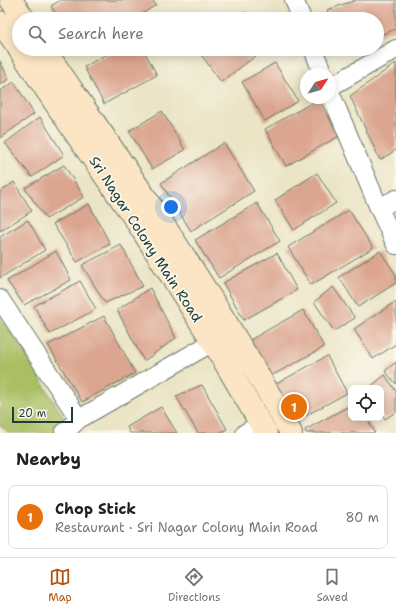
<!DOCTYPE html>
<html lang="en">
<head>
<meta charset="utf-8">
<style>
	body { margin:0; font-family:"Shantell Sans",sans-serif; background:#f2f2f2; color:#222 }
	.controls { position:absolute; right:12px; bottom:12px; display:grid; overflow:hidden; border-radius:8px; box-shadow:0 2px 10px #0003 }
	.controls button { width:36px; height:36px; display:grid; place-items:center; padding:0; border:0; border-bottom:1px solid #e0e0e0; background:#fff; color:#222; font:20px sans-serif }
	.compass { position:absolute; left:300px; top:68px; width:36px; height:36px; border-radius:50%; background:#fff; box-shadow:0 2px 10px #0003; rotate:54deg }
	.scale { position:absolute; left:12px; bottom:10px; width:61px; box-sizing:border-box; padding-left:4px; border:2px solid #1f3d34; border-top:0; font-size:11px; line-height:14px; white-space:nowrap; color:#1f3d34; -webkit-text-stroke:3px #fbf7ec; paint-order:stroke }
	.you { position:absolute; left:171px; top:207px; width:14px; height:14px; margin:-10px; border:3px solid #fff; border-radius:50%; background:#1a73e8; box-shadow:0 0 0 6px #1a73e833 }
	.badge { display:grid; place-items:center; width:26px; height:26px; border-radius:50%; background:#b45309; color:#fff; font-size:13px; font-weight:700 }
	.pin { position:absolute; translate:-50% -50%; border:2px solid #fff; box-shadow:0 1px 4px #0006 }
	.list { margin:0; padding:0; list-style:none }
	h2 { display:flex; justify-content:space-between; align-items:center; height:52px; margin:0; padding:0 16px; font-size:17px }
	h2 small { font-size:13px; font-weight:400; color:#767676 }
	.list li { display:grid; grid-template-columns:26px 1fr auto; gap:12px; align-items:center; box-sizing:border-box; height:64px; margin:0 8px 8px; padding:0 8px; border:1px solid #e0e0e0; border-radius:8px }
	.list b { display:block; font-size:15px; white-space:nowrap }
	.list p { margin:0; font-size:13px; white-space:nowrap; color:#767676 }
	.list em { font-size:13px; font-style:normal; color:#767676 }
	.icon { flex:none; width:22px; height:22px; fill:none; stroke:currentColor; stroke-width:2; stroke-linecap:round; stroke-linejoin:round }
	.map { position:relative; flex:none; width:396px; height:433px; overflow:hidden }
	.search { position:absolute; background:#fff; box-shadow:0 2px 10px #0003; left:12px; right:12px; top:12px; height:44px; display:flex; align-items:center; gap:10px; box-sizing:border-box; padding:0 14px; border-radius:22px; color:#767676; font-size:15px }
	.sheet { height:124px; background:#fff }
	nav { display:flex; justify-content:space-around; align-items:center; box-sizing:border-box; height:56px; border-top:1px solid #e0e0e0; background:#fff; font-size:11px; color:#767676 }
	nav a { display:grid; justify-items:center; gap:2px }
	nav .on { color:#b45309 }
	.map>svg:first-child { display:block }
	.green { fill:#aabf63; stroke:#647e4c }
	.building { fill:#dba58f }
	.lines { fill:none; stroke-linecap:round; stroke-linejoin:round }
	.minor-casing { stroke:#667867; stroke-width:20 }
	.secondary-casing { stroke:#667867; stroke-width:24 }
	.minor { stroke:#fff; stroke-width:18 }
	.secondary { stroke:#fce5c4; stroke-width:22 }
	.labels { text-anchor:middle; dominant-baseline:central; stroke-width:3.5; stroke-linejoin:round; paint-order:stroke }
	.street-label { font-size:14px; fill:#1f3d34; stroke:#fbf7ec }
</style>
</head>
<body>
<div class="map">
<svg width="396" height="433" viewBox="0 0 396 433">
	<rect width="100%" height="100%" fill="#fbf7ec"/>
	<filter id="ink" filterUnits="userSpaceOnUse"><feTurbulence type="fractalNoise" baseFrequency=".025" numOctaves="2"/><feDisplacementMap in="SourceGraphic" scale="8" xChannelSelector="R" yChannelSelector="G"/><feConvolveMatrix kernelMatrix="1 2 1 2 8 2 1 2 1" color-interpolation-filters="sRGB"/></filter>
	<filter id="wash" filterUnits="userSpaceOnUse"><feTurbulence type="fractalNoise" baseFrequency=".012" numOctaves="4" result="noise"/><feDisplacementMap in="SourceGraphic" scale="16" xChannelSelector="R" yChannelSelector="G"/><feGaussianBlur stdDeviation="0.9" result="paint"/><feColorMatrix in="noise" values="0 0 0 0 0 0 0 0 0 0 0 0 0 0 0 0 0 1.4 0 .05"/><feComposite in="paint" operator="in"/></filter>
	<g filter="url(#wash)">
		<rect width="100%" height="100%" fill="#ebe5c6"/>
		<path class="green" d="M 0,317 L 21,347 L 70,428 L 59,433 L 8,433 L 0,425 Z"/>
		<g id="blocks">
			<path class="building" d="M 61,0 L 152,0 L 156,5 L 134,19 L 59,19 L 51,6 Z
				M 356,0 L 396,0 L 396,29 L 377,36 L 377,19 L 330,19 L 327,10 Z
				M 245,12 L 250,19 L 235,19 Z
				M 116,49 L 143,49 L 157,75 L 104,104 L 84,67 Z
				M 197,49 L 265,49 L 221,82 Z
				M 0,61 L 9,79 L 0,85 Z
				M 275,63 L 298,101 L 265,121 L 242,82 Z
				M 396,63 L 396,150 L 380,160 L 350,96 Z
				M 14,82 L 34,114 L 0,138 L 0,91 Z
				M 319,99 L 339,136 L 286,166 L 265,129 Z
				M 162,111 L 185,150 L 152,169 L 129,131 Z
				M 40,117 L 64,155 L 32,177 L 5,143 Z
				M 224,143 L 254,191 L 191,231 L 161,183 Z
				M 64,165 L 84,197 L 46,219 L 25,188 Z
				M 317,173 L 336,203 L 294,230 L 275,200 Z
				M 14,182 L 32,211 L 0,231 L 0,192 Z
				M 257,203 L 280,241 L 219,278 L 195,240 Z
				M 89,204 L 110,244 L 77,262 L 53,224 Z
				M 349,210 L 373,248 L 311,285 L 288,247 Z
				M 28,220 L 45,250 L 0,278 L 0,237 Z
				M 121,245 L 143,286 L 105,303 L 82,265 Z
				M 56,251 L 71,280 L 24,305 L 7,281 Z
				M 380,251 L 396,275 L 396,283 L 358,307 L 339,277 Z
				M 277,253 L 297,290 L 244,320 L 223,283 Z
				M 80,281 L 96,309 L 50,334 L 34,306 Z
				M 333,287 L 355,318 L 334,331 L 314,302 Z
				M 150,288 L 176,338 L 144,361 L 117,310 Z
				M 395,302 L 396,304 L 396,344 L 373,359 L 354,329 Z
				M 303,310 L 324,347 L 271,376 L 250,340 Z
				M 104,316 L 135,373 L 82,402 L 48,345 Z
				M 327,356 L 347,393 L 294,422 L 274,385 Z
				M 396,362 L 396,384 L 385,371 Z
				M 385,375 L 396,391 L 396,412 L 385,419 L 381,413 L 381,388 L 369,388 Z
				M 202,385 L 227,429 L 219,433 L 198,433 L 176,396 Z
				M 351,405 L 351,418 L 367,418 L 375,433 L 306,433 L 305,430 Z
				M 161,407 L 177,433 L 130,433 L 127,427 Z"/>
		</g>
	</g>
	<g filter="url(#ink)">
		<use href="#blocks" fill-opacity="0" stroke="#667867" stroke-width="1"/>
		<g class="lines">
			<defs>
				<path id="minor" d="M 294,0 L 302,19
					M 313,49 L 323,74
					M 330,87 L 396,49
					M 330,92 L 379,208 L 396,245
					M 379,208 L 396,199
					M 0,299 L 79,419
					M 64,433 L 79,419 L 213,342
					M 245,433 L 261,424"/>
				<path id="secondary" d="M 11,0 L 24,19
					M 0,22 L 19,48
					M 19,49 L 78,137 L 137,222 L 213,342 L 266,433
					M 44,49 C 111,147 180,245 241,347 C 258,375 276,404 291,433"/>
			</defs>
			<use href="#minor" class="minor-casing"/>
			<use href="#secondary" class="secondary-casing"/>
			<use href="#minor" class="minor"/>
			<use href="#secondary" class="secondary"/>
		</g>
	</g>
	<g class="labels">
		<g class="street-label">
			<text transform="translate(146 239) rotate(57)">Sri Nagar Colony Main Road</text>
		</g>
	</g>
</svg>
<div class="controls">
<button><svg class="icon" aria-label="locate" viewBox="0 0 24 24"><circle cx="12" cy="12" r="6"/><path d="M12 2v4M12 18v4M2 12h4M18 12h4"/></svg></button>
</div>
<svg class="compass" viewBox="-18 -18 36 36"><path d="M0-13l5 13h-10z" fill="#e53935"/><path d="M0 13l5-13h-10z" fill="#767676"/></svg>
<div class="scale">20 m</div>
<div class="you"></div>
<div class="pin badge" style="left:294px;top:407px;background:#e8710a">1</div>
<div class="search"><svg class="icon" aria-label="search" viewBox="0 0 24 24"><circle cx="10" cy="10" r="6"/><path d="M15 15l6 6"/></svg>Search here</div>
</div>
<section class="sheet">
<h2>Nearby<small></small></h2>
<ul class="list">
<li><span class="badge" style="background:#e8710a">1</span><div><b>Chop Stick</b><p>Restaurant · Sri Nagar Colony Main Road</p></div><em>80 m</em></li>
</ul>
</section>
<nav>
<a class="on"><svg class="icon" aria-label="map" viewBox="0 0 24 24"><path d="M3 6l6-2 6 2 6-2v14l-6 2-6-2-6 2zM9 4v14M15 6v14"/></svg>Map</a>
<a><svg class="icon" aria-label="directions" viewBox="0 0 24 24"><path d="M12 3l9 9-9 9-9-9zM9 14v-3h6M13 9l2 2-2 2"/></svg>Directions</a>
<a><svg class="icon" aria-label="saved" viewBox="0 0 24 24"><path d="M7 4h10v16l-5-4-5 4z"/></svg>Saved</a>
</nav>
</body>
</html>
